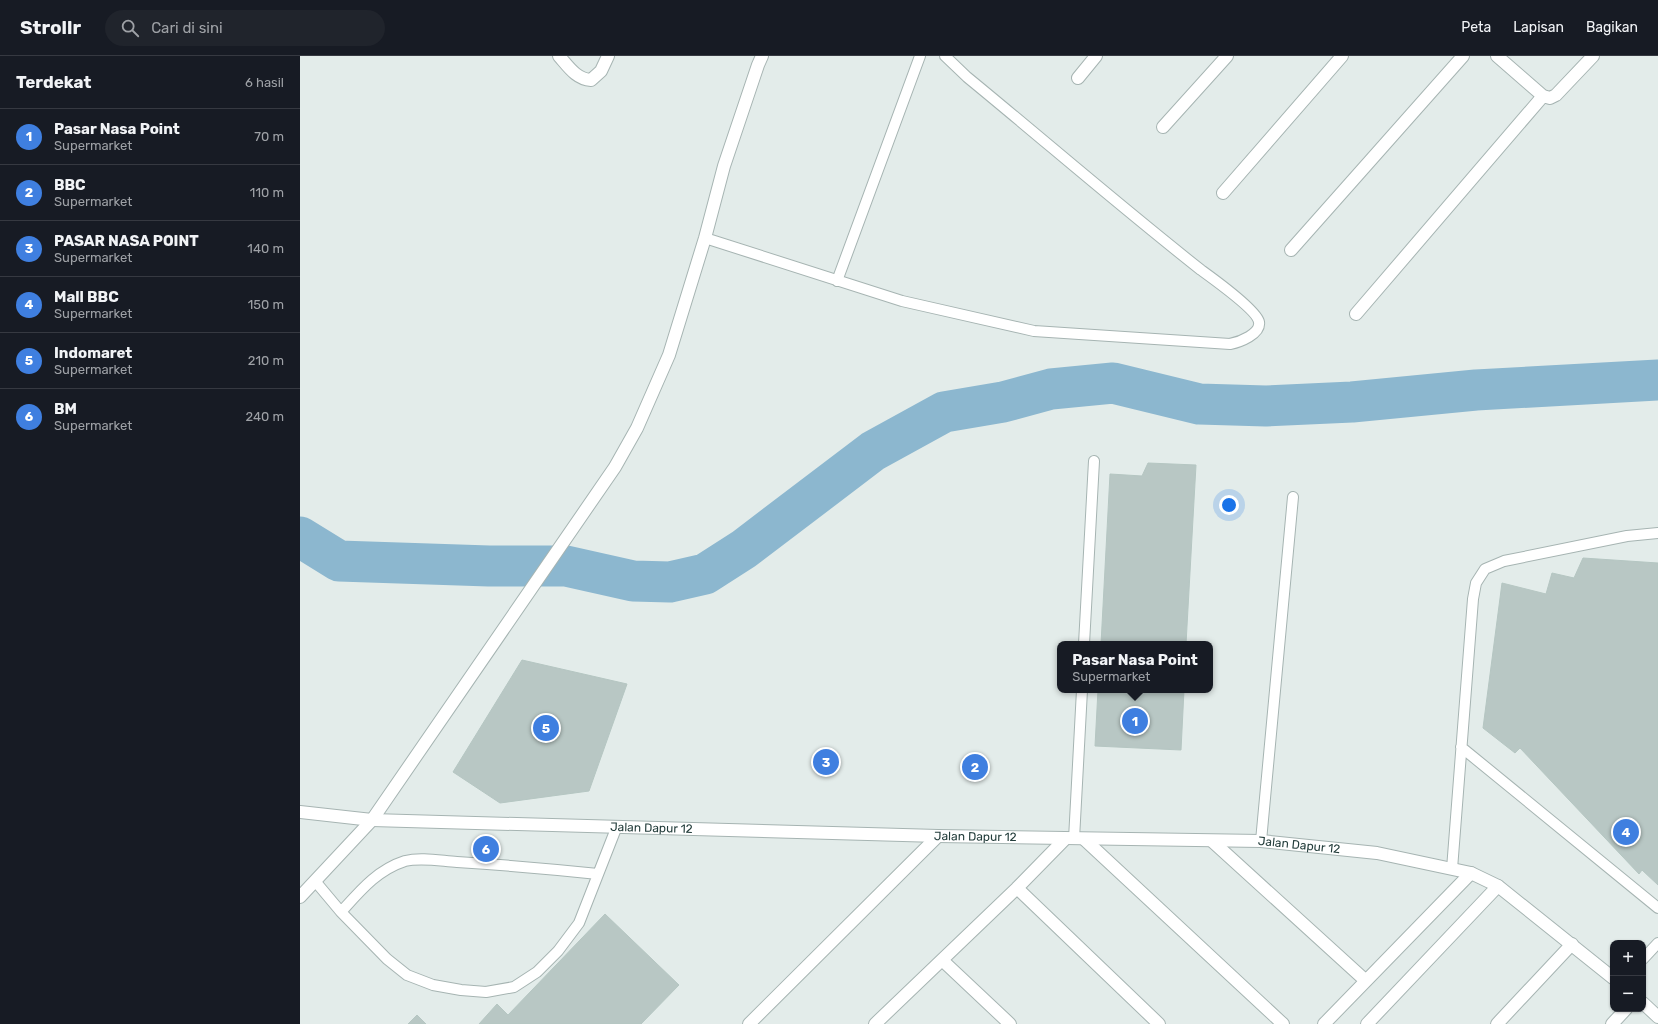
<!DOCTYPE html>
<html lang="id">
<head>
<meta charset="utf-8">
<style>
	body { margin:0; font-family:Rubik,sans-serif; background:#20242c; color:#f1f3f6 }
	.controls { position:absolute; right:12px; bottom:12px; display:grid; overflow:hidden; border-radius:8px; box-shadow:0 1px 3px #0004 }
	.controls button { width:36px; height:36px; display:grid; place-items:center; padding:0; border:0; border-bottom:1px solid #363941; background:#171b24; color:#f1f3f6; font:20px sans-serif }
	.you { position:absolute; left:929px; top:449px; width:14px; height:14px; margin:-10px; border:3px solid #fff; border-radius:50%; background:#1a73e8; box-shadow:0 0 0 6px #1a73e833 }
	.badge { display:grid; place-items:center; width:26px; height:26px; border-radius:50%; background:#db2777; color:#fff; font-size:13px; font-weight:700 }
	.pin { position:absolute; translate:-50% -50%; border:2px solid #fff; box-shadow:0 1px 4px #0006 }
	.popup { position:absolute; left:757px; top:585px; width:156px; height:52px; box-sizing:border-box; display:grid; place-content:center; border-radius:8px; background:#171b24; filter:drop-shadow(0 1px 3px #0005); font-size:13px; white-space:nowrap; color:#9ea1a6 }
	.popup b { font-size:15px; color:#f1f3f6 }
	.popup::after { content:''; position:absolute; left:50%; top:100%; margin-left:-8px; border:8px solid transparent; border-top-color:#171b24 }
	.list { margin:0; padding:0; list-style:none }
	h2 { display:flex; justify-content:space-between; align-items:center; height:52px; margin:0; padding:0 16px; font-size:17px }
	h2 small { font-size:13px; font-weight:400; color:#9ea1a6 }
	.list li { display:grid; grid-template-columns:26px 1fr auto; gap:12px; align-items:center; box-sizing:border-box; height:56px; padding:0 16px; border-top:1px solid #363941 }
	.list b { display:block; font-size:15px; white-space:nowrap }
	.list p { margin:0; font-size:13px; white-space:nowrap; color:#9ea1a6 }
	.list em { font-size:13px; font-style:normal; color:#9ea1a6 }
	.icon { flex:none; width:22px; height:22px; fill:none; stroke:currentColor; stroke-width:2; stroke-linecap:round; stroke-linejoin:round }
	.map { position:relative; flex:none; width:1358px; height:968px; overflow:hidden }
	header { display:flex; align-items:center; gap:24px; box-sizing:border-box; height:56px; padding:0 20px; background:#171b24; border-bottom:1px solid #363941 }
	header strong { font-size:19px }
	nav { display:flex; gap:22px; margin-inline-start:auto; font-size:14px }
	.search { width:280px; height:36px; background:#20242c; display:flex; align-items:center; gap:10px; box-sizing:border-box; padding:0 14px; border-radius:22px; color:#9ea1a6; font-size:15px }
	main { display:flex }
	aside { flex:1; background:#171b24 }
	.map>svg:first-child { display:block }
	.lines { fill:none; stroke-linecap:round; stroke-linejoin:round }
	.river { stroke:#8cb7cf; stroke-width:41 }
	.building { fill:#b8c7c4; stroke:#b5c6c2 }
	.service-casing { stroke:#a6b4b2; stroke-width:12 }
	.minor-casing { stroke:#a6b4b2; stroke-width:14 }
	.tertiary-casing { stroke:#a6b4b2; stroke-width:14 }
	.service { stroke:#fff; stroke-width:10 }
	.minor { stroke:#fff; stroke-width:12 }
	.tertiary { stroke:#fff; stroke-width:12 }
	.labels { text-anchor:middle; dominant-baseline:central; stroke-width:3; stroke-linejoin:round; paint-order:stroke }
	.street-label { font-size:12px; fill:#233d3b; stroke:#f3f9f7 }
</style>
</head>
<body>
<header>
<strong>Strollr</strong>
<div class="search"><svg class="icon" aria-label="search" viewBox="0 0 24 24"><circle cx="10" cy="10" r="6"/><path d="M15 15l6 6"/></svg>Cari di sini</div>
<nav><a>Peta</a><a>Lapisan</a><a>Bagikan</a></nav>
</header>
<main>
<aside>
<h2>Terdekat<small>6 hasil</small></h2>
<ul class="list">
<li><span class="badge" style="background:#3f7fe0">1</span><div><b>Pasar Nasa Point</b><p>Supermarket</p></div><em>70 m</em></li>
<li><span class="badge" style="background:#3f7fe0">2</span><div><b>BBC</b><p>Supermarket</p></div><em>110 m</em></li>
<li><span class="badge" style="background:#3f7fe0">3</span><div><b>PASAR NASA POINT</b><p>Supermarket</p></div><em>140 m</em></li>
<li><span class="badge" style="background:#3f7fe0">4</span><div><b>Mall BBC</b><p>Supermarket</p></div><em>150 m</em></li>
<li><span class="badge" style="background:#3f7fe0">5</span><div><b>Indomaret</b><p>Supermarket</p></div><em>210 m</em></li>
<li><span class="badge" style="background:#3f7fe0">6</span><div><b>BM</b><p>Supermarket</p></div><em>240 m</em></li>
</ul>
</aside>
<div class="map">
<svg width="1358" height="968" viewBox="0 0 1358 968">
	<rect width="100%" height="100%" fill="#e3ecea"/>
	<g class="lines">
		<path class="river" d="M 0,481 L 39,505 L 189,510 L 266,510 L 333,525 L 370,526 L 405,518 L 444,493 L 573,395 L 644,356 L 703,346 L 751,333 L 813,327 L 899,348 L 966,350 L 1052,346 L 1176,334 L 1358,324"/>
	</g>
	<path class="building" d="M 848,407 L 896,409 L 886,588 L 801,588 L 810,418 L 842,420 Z
		M 1283,502 L 1358,507 L 1358,829 L 1342,814 L 1339,818 L 1220,692 L 1215,697 L 1183,672 L 1202,527 L 1246,538 L 1252,517 L 1274,522 Z
		M 222,604 L 327,628 L 289,735 L 200,747 L 153,716 Z
		M 798,634 L 884,634 L 881,694 L 795,690 Z
		M 305,858 L 379,929 L 341,968 L 179,968 L 197,948 L 208,959 Z
		M 117,959 L 126,968 L 108,968 Z"/>
	<g class="lines">
		<defs>
			<path id="service" d="M 405,182 L 602,245 L 734,275 L 930,288 C 940,286 961,278 959,266 C 957,254 912,222 901,214 C 821,151 745,85 667,21 L 645,0
				M 537,225 L 620,0
				M 784,588 L 794,405
				M 1161,691 L 1358,852
				M 774,783 L 782,634
				M 961,785 L 993,441
				M 1152,813 L 1173,543 L 1176,527 L 1185,513 L 1204,505 L 1327,480 L 1358,477
				M 15,825 L 41,856 L 87,903 L 107,919 L 133,929 L 161,934 L 186,936 L 214,931 L 237,916 L 258,895 L 279,867 L 317,770
				M 41,856 C 60,835 77,814 105,805 C 121,801 141,805 157,806 C 204,809 251,813 298,818
				M 1343,903 L 1358,887"/>
			<path id="minor" d="M 259,0 C 268,10 276,23 291,24 L 301,15 L 308,0
				M 1197,0 L 1243,40 L 1250,42 L 1256,39 L 1293,0
				M 778,22 L 796,0
				M 863,71 L 927,0
				M 923,137 L 1042,0
				M 991,194 L 1163,0
				M 1056,258 L 1243,40
				M 784,783 L 983,968
				M 912,785 L 1066,925
				M 717,832 L 859,968
				M 642,904 L 710,968
				M 449,968 L 638,780
				M 575,968 L 717,832 L 765,783
				M 1024,968 L 1171,817
				M 1067,968 L 1198,830
				M 1197,968 L 1272,888
				M 1312,968 L 1326,953"/>
			<g id="tertiary">
				<path id="s1" d="M 0,756 L 72,764 L 638,780 L 961,785 L 1077,797 L 1171,817 L 1198,830 L 1313,922"/>
				<path d="M 0,841 L 72,764 L 315,411 L 337,372 L 369,299 L 405,182 L 424,110 L 458,9 L 462,0"/>
				<path d="M 1343,947 L 1358,961"/>
			</g>
		</defs>
		<use href="#service" class="service-casing"/>
		<use href="#minor" class="minor-casing"/>
		<use href="#tertiary" class="tertiary-casing"/>
		<use href="#service" class="service"/>
		<use href="#minor" class="minor"/>
		<use href="#tertiary" class="tertiary"/>
	</g>
	<g class="labels">
		<g class="street-label">
			<text stroke="none"><textPath href="#s1" startOffset="352">Jalan Dapur 12</textPath></text>
			<text stroke="none"><textPath href="#s1" startOffset="676">Jalan Dapur 12</textPath></text>
			<text stroke="none"><textPath href="#s1" startOffset="1000">Jalan Dapur 12</textPath></text>
		</g>
	</g>
</svg>
<div class="controls">
<button>+</button>
<button>−</button>
</div>
<div class="you"></div>
<div class="pin badge" style="left:835px;top:665px;background:#3f7fe0">1</div>
<div class="popup"><b>Pasar Nasa Point</b>Supermarket</div>
<div class="pin badge" style="left:675px;top:711px;background:#3f7fe0">2</div>
<div class="pin badge" style="left:526px;top:706px;background:#3f7fe0">3</div>
<div class="pin badge" style="left:1326px;top:776px;background:#3f7fe0">4</div>
<div class="pin badge" style="left:246px;top:672px;background:#3f7fe0">5</div>
<div class="pin badge" style="left:186px;top:793px;background:#3f7fe0">6</div>
</div>
</main>
</body>
</html>
